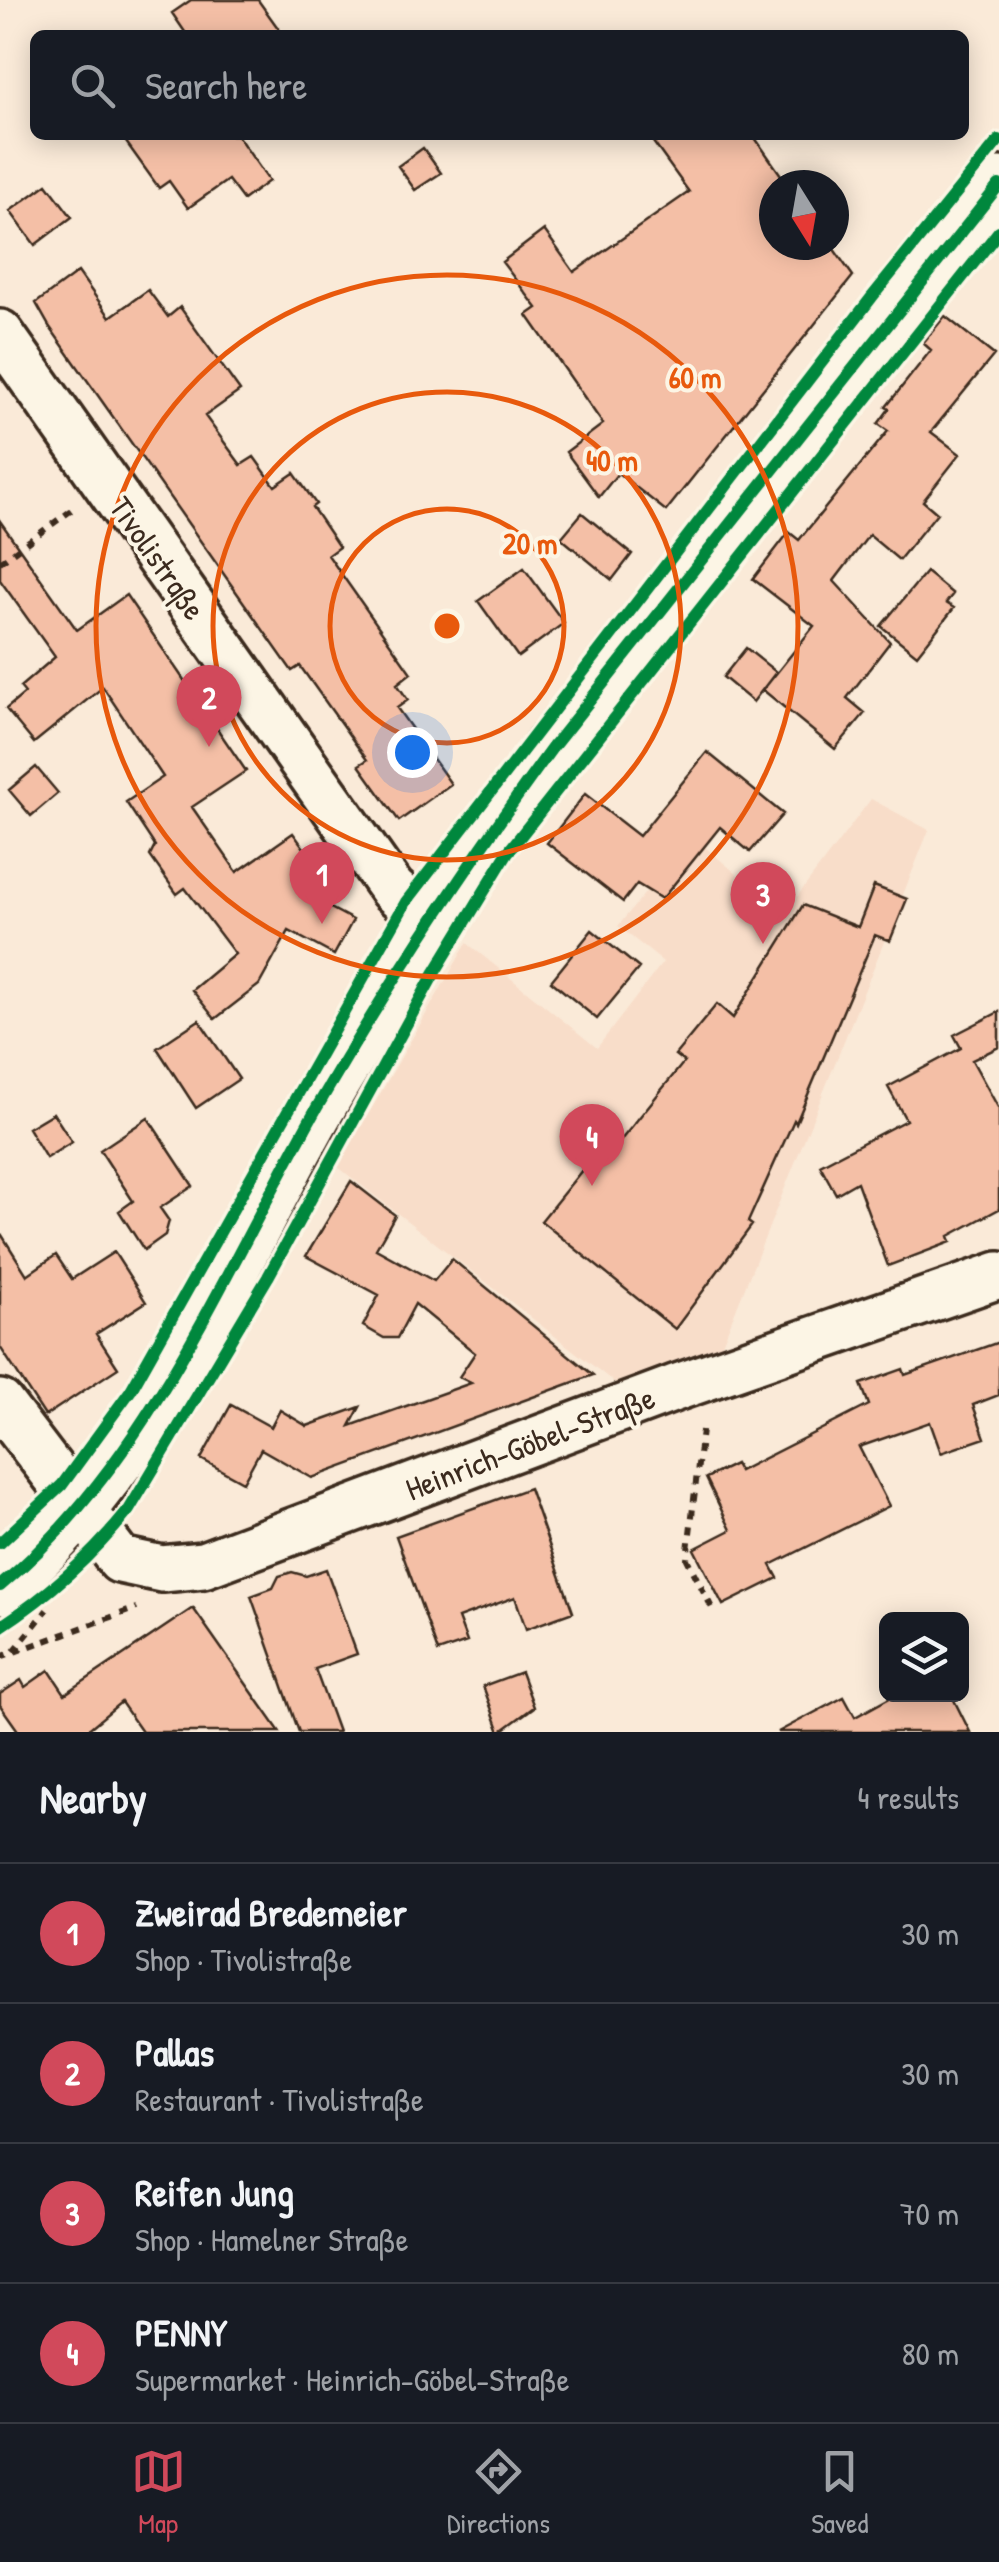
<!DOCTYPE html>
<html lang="en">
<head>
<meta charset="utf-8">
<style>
	body { margin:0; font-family:"Patrick Hand",sans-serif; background:#20242c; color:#f1f3f6 }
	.controls { position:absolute; right:30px; bottom:30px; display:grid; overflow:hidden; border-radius:15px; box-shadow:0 5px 25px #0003 }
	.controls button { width:90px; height:90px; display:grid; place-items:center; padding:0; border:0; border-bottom:2px solid #363941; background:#171b24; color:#f1f3f6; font:50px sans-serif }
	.compass { position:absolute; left:759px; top:170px; width:90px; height:90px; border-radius:50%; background:#171b24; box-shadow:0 5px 25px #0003; rotate:169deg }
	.you { position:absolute; left:412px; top:752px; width:35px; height:35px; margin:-25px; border:8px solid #fff; border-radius:50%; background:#1a73e8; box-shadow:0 0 0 15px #1a73e833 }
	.badge { display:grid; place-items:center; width:65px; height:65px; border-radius:50%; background:#d1495b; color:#fff; font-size:32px; font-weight:700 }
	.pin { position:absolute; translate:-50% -82px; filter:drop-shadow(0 2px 5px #0008) }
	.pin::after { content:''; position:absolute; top:52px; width:35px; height:30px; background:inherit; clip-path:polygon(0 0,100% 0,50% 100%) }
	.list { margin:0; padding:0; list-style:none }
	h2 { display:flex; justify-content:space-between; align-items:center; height:130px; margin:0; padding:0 40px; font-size:42px }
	h2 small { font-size:32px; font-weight:400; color:#9ea1a6 }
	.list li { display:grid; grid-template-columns:65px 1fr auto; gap:30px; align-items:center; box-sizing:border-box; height:140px; padding:0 40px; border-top:2px solid #363941 }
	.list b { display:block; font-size:38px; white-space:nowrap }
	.list p { margin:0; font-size:32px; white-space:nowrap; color:#9ea1a6 }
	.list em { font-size:32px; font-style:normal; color:#9ea1a6 }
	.icon { flex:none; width:55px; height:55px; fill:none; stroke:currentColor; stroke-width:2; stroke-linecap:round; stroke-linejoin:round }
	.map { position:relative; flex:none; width:999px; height:1732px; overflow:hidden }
	.search { position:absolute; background:#171b24; box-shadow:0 5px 25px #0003; left:30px; right:30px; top:30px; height:110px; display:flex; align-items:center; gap:25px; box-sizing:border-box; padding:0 35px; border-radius:15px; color:#9ea1a6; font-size:38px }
	.sheet { height:690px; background:#171b24 }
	nav { display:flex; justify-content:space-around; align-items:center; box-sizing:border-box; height:140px; border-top:2px solid #363941; background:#171b24; font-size:28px; color:#9ea1a6 }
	nav a { display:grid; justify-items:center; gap:5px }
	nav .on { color:#d1495b }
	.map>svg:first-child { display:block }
	.built { fill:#f8ddc9 }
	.building { fill:#f4bfa6; stroke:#3b2a1e; stroke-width:2.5 }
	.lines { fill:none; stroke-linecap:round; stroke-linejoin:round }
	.street-casing { stroke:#3b2a1e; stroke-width:52 }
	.secondary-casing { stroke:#3b2a1e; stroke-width:62 }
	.path { stroke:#3b2a1e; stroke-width:6; stroke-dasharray:8 8; stroke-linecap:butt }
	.street { stroke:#fcf5e5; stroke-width:45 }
	.secondary { stroke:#fcf5e5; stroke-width:55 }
	.cycleway-casing { stroke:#fcf5e5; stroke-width:19 }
	.cycleway { stroke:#00873e; stroke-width:12 }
	.ring { fill:none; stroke:#e8590c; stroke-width:5 }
	.labels { text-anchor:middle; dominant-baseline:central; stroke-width:8; stroke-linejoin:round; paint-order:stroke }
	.street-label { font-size:32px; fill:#3b2a1e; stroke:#fcf5e5 }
	.centre { fill:#e8590c; stroke:#fcf5e5; stroke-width:5 }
	.ring-label { font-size:30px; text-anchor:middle; font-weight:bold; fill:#e8590c; stroke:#fcf5e5; stroke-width:8; stroke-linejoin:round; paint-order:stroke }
</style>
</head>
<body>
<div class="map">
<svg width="999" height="1732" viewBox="0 0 999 1732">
	<rect width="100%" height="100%" fill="#faead8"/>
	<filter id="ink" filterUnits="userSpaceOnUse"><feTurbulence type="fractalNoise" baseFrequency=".01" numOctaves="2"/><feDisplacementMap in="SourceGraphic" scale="20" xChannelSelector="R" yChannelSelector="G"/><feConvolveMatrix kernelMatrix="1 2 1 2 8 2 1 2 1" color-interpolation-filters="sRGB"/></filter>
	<g filter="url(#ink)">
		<path class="built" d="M 871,799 L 929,830 L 720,1349 L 619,1386 L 338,1167 L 467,943 L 597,1048 L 663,962 L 618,926 L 692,836 L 784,914 Z"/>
		<path class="building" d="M 191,0 L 258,0 L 283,35 L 187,35 L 172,13 Z
			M 121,135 L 237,135 L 269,181 L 243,200 L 228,180 L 188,208 L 169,181 L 159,188 Z
			M 648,135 L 753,135 L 788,185 L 774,185 L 774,245 L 831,245 L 853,276 L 666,511 L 618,473 L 599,497 L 566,452 L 603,424 L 527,315 L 537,308 L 502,262 L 544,230 L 574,272 L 689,192 Z
			M 423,148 L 441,173 L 415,190 L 398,166 Z
			M 47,184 L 72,217 L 35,245 L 10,211 Z
			M 78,272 L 110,317 L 148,290 L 168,317 L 180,307 L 240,391 L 205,416 L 241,465 L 254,457 L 275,486 L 294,473 L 316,504 L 312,507 L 339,547 L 328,555 L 411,673 L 397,684 L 408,700 L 397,708 L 451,784 L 399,821 L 359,765 L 367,760 L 300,666 L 292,671 L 49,326 L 36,303 Z
			M 945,316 L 994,355 L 931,432 L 960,454 L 923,501 L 937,513 L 899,560 L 869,535 L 834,581 L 890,642 L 847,698 L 865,713 L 835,749 L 763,690 L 814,626 L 753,579 L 789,532 L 799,540 L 888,431 L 878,424 L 889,409 L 886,407 L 931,350 L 923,343 Z
			M 582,513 L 632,554 L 612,580 L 561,538 Z
			M 0,521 L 77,630 L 126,595 L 246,771 L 192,807 L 237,872 L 293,833 L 321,871 L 308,896 L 353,920 L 334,955 L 289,931 L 259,985 L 215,1019 L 192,990 L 235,954 L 185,888 L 177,894 L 150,856 L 155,846 L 126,802 L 163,777 L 103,687 L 34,743 L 6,709 L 25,693 L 20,687 L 55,657 L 0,580 Z
			M 524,568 L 564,623 L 518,657 L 478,601 Z
			M 926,572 L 953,594 L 946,603 L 954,608 L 917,655 L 881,626 Z
			M 746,648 L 776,672 L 753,702 L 723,677 Z
			M 707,752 L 783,814 L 750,852 L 720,827 L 662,899 L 637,884 L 623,902 L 547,843 L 585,794 L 639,836 Z
			M 36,767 L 58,793 L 31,816 L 9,790 Z
			M 874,886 L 907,899 L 890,941 L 875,935 L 796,1123 L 794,1120 L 748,1222 L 752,1225 L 675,1329 L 541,1221 L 591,1159 L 600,1166 L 684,1062 L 675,1055 L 717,1004 L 733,1018 L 803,905 L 858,927 Z
			M 592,930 L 639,968 L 597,1019 L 551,981 Z
			M 999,1012 L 999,1047 L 972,1060 L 999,1109 L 999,1209 L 949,1236 L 951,1242 L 888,1266 L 857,1182 L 836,1194 L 820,1165 L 906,1120 L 888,1087 L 961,1048 L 954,1035 Z
			M 199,1020 L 239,1079 L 196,1108 L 157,1048 Z
			M 53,1113 L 72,1142 L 46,1158 L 28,1128 Z
			M 148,1118 L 193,1186 L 160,1208 L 169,1221 L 165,1235 L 144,1250 L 119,1211 L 133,1201 L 100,1150 Z
			M 351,1181 L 395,1215 L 376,1249 L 434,1281 L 452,1259 L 593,1375 L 312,1478 L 261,1449 L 243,1482 L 201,1459 L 231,1405 L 271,1427 L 280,1410 L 307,1426 L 360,1407 L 350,1426 L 471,1383 L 459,1377 L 475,1353 L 415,1304 L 397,1338 L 384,1338 L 363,1326 L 379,1295 L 306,1256 Z
			M 0,1232 L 27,1275 L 56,1255 L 72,1279 L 114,1252 L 146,1302 L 96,1334 L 118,1368 L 45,1416 L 0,1347 Z
			M 999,1342 L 999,1395 L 973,1405 L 985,1438 L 941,1453 L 930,1422 L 859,1447 L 889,1506 L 771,1565 L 778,1578 L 723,1605 L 694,1549 L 731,1530 L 706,1478 L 735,1464 L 739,1471 L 869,1405 L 861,1384 L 903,1369 L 905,1375 Z
			M 529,1488 L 573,1612 L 526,1629 L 515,1597 L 458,1618 L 467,1642 L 438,1652 L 396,1536 Z
			M 326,1569 L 357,1654 L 315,1669 L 338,1732 L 299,1732 L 251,1596 L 273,1588 L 279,1576 L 292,1572 L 306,1576 Z
			M 193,1608 L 280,1732 L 142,1732 L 121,1702 L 85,1732 L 19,1732 L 0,1705 L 0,1694 L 21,1680 L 25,1687 L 49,1670 L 65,1694 Z
			M 521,1672 L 534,1707 L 500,1732 L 483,1686 Z
			M 897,1694 L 951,1694 L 970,1732 L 778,1732 L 844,1697 L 855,1717 Z"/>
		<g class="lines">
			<defs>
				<path id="street" d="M 0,333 L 392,889 L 429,922
					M 0,1403 L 120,1560 L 162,1569 L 203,1565 L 675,1388 L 999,1275"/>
				<path id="secondary" d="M 0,1586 C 147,1465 224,1272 316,1109 C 388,984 467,865 552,748 L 999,185"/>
			</defs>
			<use href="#street" class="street-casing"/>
			<use href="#secondary" class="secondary-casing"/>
			<path class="path" d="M 0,562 L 76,507
				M 702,1430 L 687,1559 L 713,1610
				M 14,1651 L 47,1610
				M 0,1657 L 137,1608"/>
			<use href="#street" class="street"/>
			<use href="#secondary" class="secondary"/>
			<defs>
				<path id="cycleway" d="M 0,1543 L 62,1485 L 131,1390 L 406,902 L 872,297 L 999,140
					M 0,1586 C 147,1465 224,1272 316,1109 C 388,984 467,865 552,748 L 999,185
					M 0,1627 C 49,1595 92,1556 129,1510 L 268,1277 L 435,972 L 508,852 L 999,231"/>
			</defs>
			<use href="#cycleway" class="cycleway-casing"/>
			<use href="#cycleway" class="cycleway"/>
		</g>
	</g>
	<g class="ring">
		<circle cx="447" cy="626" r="117"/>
		<circle cx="447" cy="626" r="234"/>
		<circle cx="447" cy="626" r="351"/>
	</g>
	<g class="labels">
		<g class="street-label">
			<text transform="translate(158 558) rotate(55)">Tivolistraße</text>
			<text transform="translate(530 1443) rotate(-21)">Heinrich-Göbel-Straße</text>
		</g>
	</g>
	<circle cx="447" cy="626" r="15" class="centre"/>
	<g class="ring-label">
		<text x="695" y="388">60 m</text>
		<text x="612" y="471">40 m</text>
		<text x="530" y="554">20 m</text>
	</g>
</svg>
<div class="controls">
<button><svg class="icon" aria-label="layers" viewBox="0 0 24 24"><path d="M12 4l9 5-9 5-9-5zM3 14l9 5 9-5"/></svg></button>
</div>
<svg class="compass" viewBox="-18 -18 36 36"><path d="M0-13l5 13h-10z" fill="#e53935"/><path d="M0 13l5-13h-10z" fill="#9ea1a6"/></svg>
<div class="you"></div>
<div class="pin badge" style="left:322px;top:924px">1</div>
<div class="pin badge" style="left:209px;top:747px">2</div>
<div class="pin badge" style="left:763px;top:944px">3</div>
<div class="pin badge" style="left:592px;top:1186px">4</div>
<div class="search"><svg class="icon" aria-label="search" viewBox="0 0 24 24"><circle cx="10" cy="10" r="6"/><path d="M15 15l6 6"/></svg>Search here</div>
</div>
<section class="sheet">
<h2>Nearby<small>4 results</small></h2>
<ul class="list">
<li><span class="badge">1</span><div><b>Zweirad Bredemeier</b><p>Shop · Tivolistraße</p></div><em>30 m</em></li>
<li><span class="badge">2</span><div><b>Pallas</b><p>Restaurant · Tivolistraße</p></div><em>30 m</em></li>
<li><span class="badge">3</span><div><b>Reifen Jung</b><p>Shop · Hamelner Straße</p></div><em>70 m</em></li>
<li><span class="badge">4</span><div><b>PENNY</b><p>Supermarket · Heinrich-Göbel-Straße</p></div><em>80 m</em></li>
</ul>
</section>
<nav>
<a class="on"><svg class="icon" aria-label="map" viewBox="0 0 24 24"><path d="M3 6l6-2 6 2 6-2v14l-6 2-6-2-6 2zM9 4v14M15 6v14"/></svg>Map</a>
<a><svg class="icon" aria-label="directions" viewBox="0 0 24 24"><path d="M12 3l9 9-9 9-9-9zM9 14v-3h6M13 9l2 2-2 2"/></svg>Directions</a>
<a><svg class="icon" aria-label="saved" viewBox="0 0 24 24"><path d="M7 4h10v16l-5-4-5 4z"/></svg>Saved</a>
</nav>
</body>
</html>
